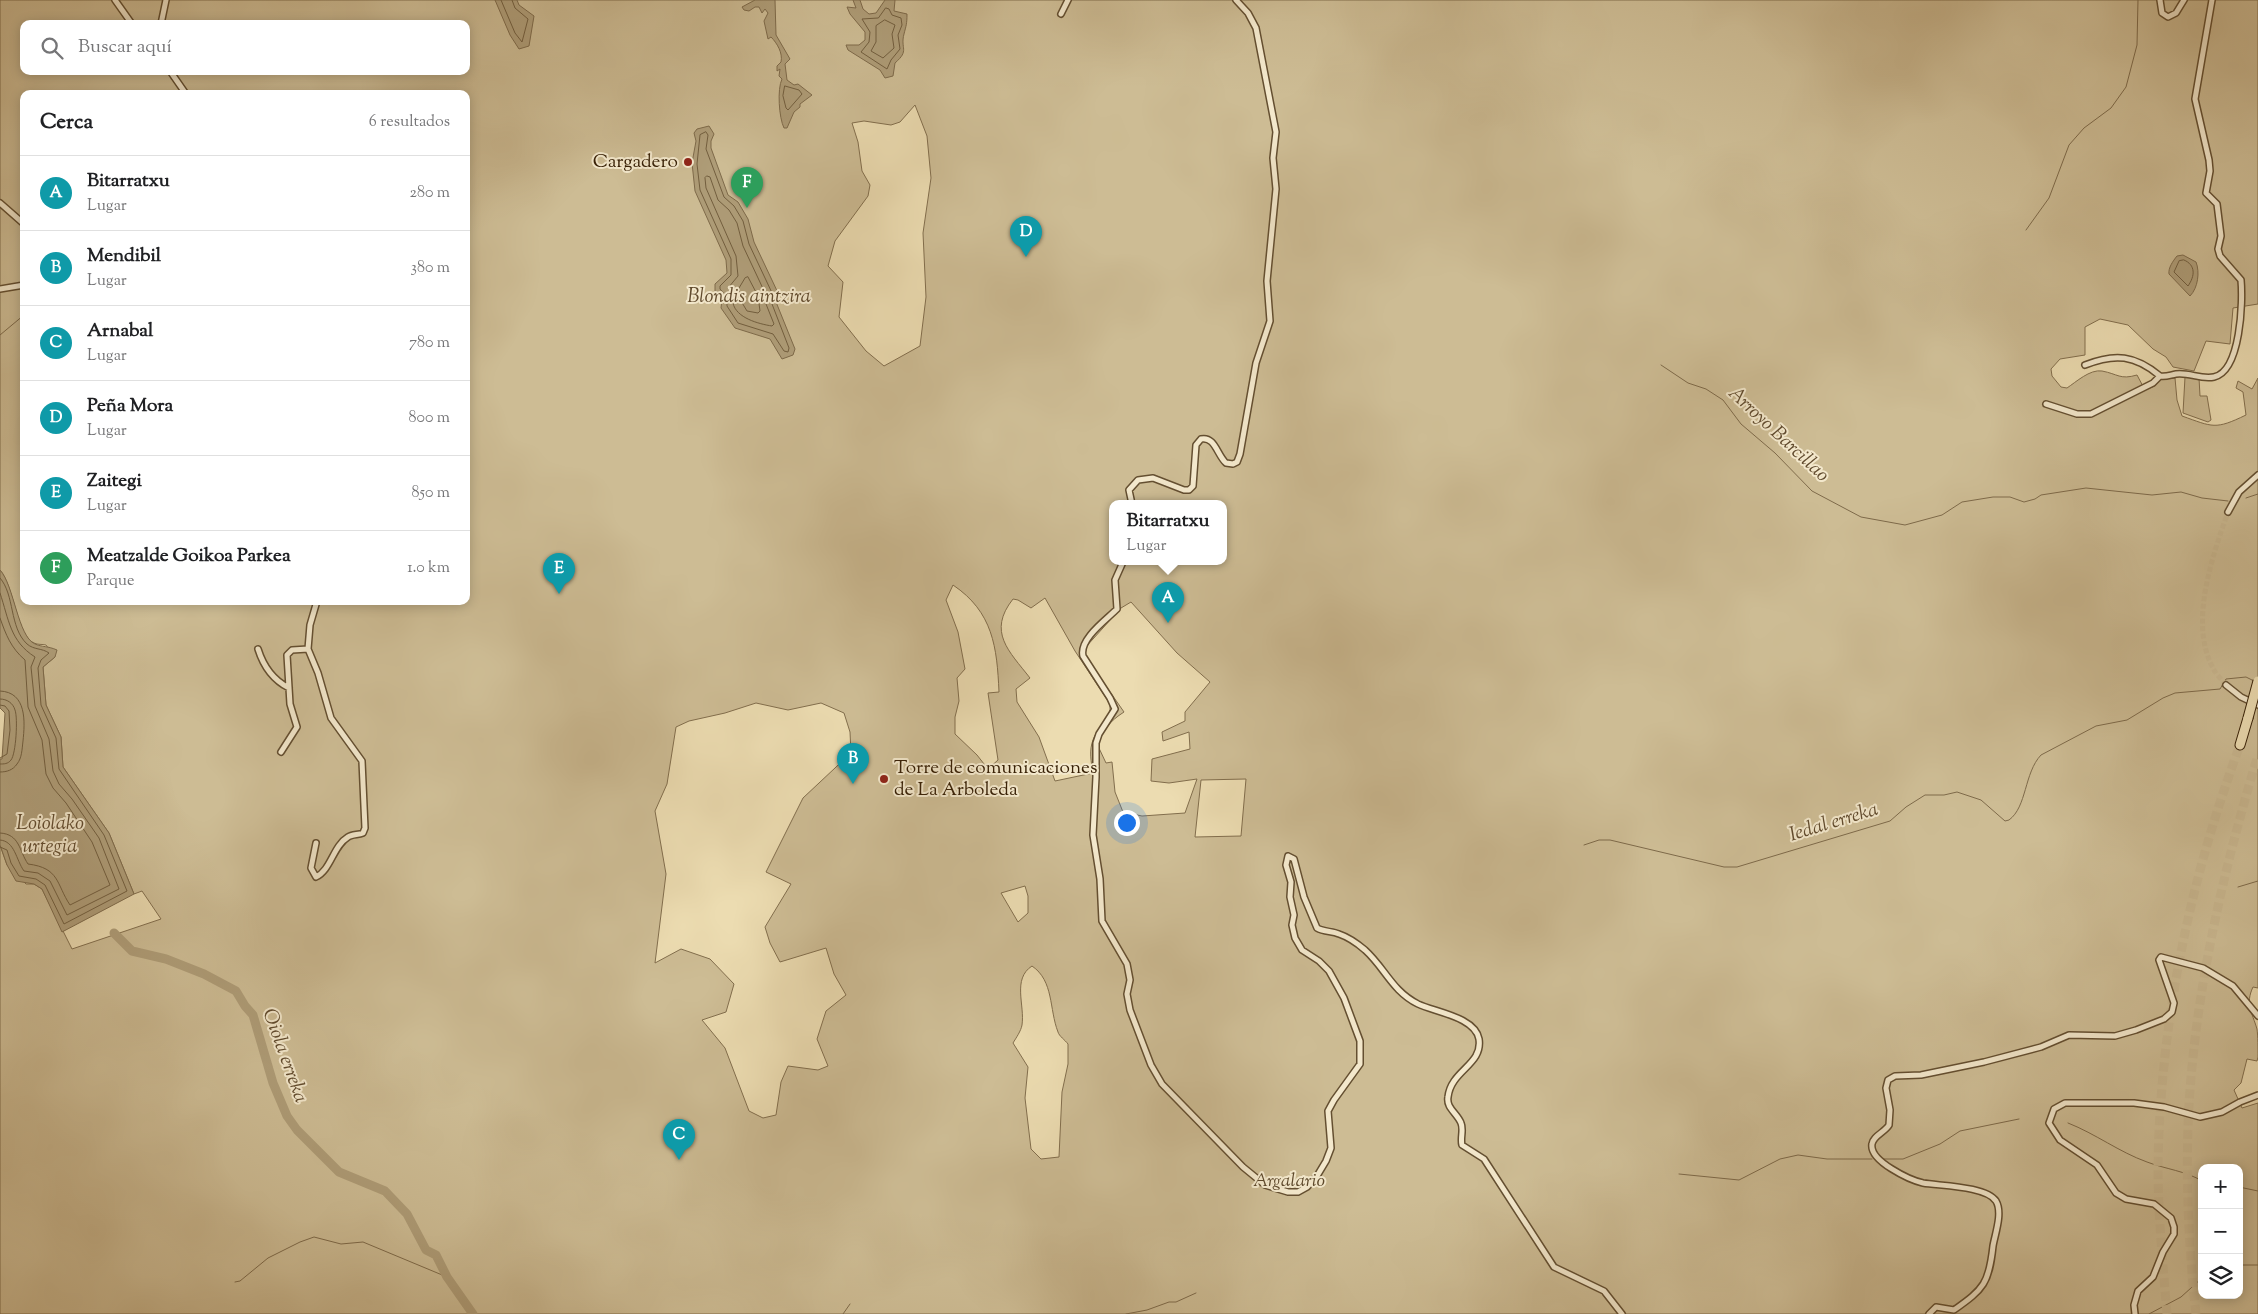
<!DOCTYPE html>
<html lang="es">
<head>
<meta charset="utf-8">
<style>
	body { margin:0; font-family:"Sorts Mill Goudy",serif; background:#f2f2f2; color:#202124 }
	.controls { position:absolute; right:15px; bottom:15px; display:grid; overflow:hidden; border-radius:10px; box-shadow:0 2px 12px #0003 }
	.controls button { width:45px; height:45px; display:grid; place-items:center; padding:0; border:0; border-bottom:1px solid #e0e0e0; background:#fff; color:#202124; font:25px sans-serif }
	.you { position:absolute; left:1126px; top:822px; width:18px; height:18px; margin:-12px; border:4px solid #fff; border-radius:50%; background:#1a73e8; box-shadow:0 0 0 8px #1a73e833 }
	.badge { display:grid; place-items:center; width:32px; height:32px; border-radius:50%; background:#0b8043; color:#fff; font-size:16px; font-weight:700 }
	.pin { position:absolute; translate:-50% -41px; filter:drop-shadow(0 1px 2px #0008) }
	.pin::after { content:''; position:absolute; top:26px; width:18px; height:15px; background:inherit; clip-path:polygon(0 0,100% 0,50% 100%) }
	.popup { position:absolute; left:1109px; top:500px; width:118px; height:65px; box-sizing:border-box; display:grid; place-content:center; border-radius:10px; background:#fff; filter:drop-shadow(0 1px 4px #0005); font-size:16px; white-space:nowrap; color:#757577 }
	.popup b { font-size:19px; color:#202124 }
	.popup::after { content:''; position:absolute; left:50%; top:100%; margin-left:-10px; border:10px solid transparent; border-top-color:#fff }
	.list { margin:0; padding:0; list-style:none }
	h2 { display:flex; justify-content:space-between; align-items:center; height:65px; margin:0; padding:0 20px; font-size:21px }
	h2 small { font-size:16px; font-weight:400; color:#757577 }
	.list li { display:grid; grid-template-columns:32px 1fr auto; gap:15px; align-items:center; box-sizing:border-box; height:75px; padding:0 20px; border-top:1px solid #e0e0e0 }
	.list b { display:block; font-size:19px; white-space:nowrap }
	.list p { margin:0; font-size:16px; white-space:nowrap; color:#757577 }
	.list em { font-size:16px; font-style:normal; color:#757577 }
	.icon { flex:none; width:28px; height:28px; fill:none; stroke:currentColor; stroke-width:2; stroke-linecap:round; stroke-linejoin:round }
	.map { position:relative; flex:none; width:2258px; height:1314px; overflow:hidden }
	.search { position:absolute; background:#fff; box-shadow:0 2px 12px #0003; left:20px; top:20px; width:450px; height:55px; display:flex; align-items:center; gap:12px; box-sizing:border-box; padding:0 18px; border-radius:10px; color:#757577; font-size:19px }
	.panel { position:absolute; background:#fff; box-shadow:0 2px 12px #0003; left:20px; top:90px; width:450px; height:515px; border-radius:10px }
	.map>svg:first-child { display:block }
	.green { fill:#cdbc94; stroke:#826e4d; fill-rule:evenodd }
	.water { fill:#ae9c77; stroke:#7e6a4a }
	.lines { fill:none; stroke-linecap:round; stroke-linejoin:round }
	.shore { stroke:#725e3e; stroke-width:1 }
	.stream { stroke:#7e6a4a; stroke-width:1 }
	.river { stroke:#ae9c77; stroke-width:9 }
	.minor-tunnel { stroke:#c8b68f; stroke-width:5; stroke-dasharray:5 2.5; stroke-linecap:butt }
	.motorway-tunnel { stroke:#c8b68f; stroke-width:9; stroke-dasharray:9 4.5; stroke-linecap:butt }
	.minor-casing { stroke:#644f31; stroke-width:8 }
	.motorway-casing { stroke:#372006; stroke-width:11 }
	.minor { stroke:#f3e8cc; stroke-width:5 }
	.motorway { stroke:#ecdcb1; stroke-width:9 }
	.motorway-bridge-casing { stroke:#372006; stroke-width:11; stroke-linecap:butt }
	.motorway-bridge { stroke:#ecdcb1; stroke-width:9 }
	.poi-dot { fill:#8f2418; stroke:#f3e8cc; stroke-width:2 }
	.labels { text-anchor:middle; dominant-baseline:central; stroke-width:4; stroke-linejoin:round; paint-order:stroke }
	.poi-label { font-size:19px; fill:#372006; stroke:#f3e8cc; text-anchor:end }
	.park-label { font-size:19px; font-style:italic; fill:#5c472a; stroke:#f3e8cc }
	.water-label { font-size:20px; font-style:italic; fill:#614b2e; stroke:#f3e8cc }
</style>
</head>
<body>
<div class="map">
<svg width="2258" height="1314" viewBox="0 0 2258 1314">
	<rect width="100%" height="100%" fill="#ecdcb1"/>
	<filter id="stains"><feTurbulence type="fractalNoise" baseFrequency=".004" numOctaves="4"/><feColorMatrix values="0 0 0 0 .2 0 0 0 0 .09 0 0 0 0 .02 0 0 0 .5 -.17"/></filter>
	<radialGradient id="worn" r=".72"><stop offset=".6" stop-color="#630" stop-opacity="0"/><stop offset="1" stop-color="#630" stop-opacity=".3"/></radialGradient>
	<path class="green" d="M 0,0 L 2258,0 L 2258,304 L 2233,308 L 2230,344 L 2206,341 L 2194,371 L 2173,367 L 2166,357 L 2153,349 L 2128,325 L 2100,319 L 2085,327 L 2085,355 L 2060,359 L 2051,369 L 2052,376 L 2061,387 L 2067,388 C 2076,382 2090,369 2102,371 C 2118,374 2120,380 2137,375 L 2145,390 L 2155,386 L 2161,379 L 2175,378 L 2177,400 L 2182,416 C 2213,427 2215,430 2246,415 L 2243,392 L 2236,388 L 2238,381 L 2252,389 L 2258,378 L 2258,988 L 2253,987 C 2245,1004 2252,1012 2257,1029 C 2258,1036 2258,1048 2258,1057 L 2257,1061 L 2247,1059 L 2241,1083 L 2234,1090 L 2242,1108 L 2258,1103 L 2258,1314 L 0,1314 L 0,845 L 7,865 L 26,884 L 34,884 L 42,889 L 72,949 L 161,919 L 142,891 L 134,894 L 109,833 L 63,767 L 61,737 L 46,705 L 43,667 L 55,657 L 46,645 C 42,644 38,645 34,643 C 17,636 14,586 0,570 ZM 24,24 L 466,24 L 466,71 L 24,71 ZM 24,94 L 466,94 L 466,601 L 24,601 ZM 915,105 L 927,136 L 931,178 L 923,233 L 926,297 L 920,346 L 884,366 L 866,351 L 839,317 L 843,282 L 828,266 L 835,241 L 868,196 L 870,185 L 862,171 L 858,142 L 852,123 L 864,121 L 891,125 L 900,122 ZM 1113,504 L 1223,504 L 1223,562 L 1113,562 ZM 953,585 C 993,612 997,647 999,692 L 988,693 L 998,760 L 988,769 L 977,755 L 955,734 L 955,717 L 959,701 L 957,678 L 965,669 L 958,632 L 946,600 ZM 1045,598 L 1075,651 L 1110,704 C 1112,720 1097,727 1093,740 C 1089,750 1091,762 1093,773 L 1055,781 L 1039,737 L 1017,702 L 1016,689 L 1030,678 C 1009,651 987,632 1013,599 L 1018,600 L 1031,608 ZM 1131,602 L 1177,653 L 1210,682 L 1185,712 L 1185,721 L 1162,732 L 1163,741 L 1189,732 L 1190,749 L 1152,759 L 1151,781 L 1169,783 L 1197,779 L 1185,813 L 1142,816 L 1123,812 L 1115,792 L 1112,762 L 1106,763 L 1098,746 C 1101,731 1110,721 1124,712 L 1085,656 L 1084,649 L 1121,608 ZM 756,703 L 788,710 L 821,703 L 844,713 L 850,732 L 851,753 L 803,798 L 766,872 L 791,884 L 765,927 L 770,943 L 780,962 L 826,948 L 834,974 L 846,995 L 826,1011 L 817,1039 L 828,1066 L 818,1070 L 788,1066 L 781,1082 L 776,1115 L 763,1118 L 749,1111 L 725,1048 L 702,1020 L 726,1012 L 734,984 L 710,959 L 681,949 L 655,963 L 666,874 L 655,811 L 667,784 L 676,727 L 689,721 L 725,713 ZM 1246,779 L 1241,836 L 1195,837 L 1201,780 ZM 1025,886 L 1028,896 L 1028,913 L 1018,922 L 1001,893 ZM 1032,966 C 1054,981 1049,1009 1058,1032 C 1059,1036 1065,1040 1068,1044 L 1068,1064 L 1062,1092 L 1059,1157 L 1041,1159 L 1031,1149 L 1025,1098 L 1028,1067 L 1013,1043 C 1016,1038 1021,1031 1022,1025 C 1025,1005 1012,979 1032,966 ZM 2202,1168 L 2239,1168 L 2239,1295 L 2202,1295 Z
		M 2185,377 L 2199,378 L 2200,396 L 2207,396 L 2211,420 L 2208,422 L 2183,413 Z"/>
	<path class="water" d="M 495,0 L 517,0 L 519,5 L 534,16 L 529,46 L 519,49 L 510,35 Z
		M 755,0 L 775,0 L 776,35 L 790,59 L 785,64 L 787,80 L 794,85 L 798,84 L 812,95 L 800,104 L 800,107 L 794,112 L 787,128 L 784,128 C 779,118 777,89 782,79 L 779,76 L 780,69 L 777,71 L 777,66 L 781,62 C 783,53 777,43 771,37 L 768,39 L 764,21 L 768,13 L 765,9 L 762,13 L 759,7 L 755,7 L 749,11 L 744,10 L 742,7 Z
		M 853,0 L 860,0 L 863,9 L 869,14 L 876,13 L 885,0 L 895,0 L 894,11 L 907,14 C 907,24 906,26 904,34 C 900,49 910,50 895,63 L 893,76 L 885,78 L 880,70 L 848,50 L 846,45 L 859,45 L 865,40 L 865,32 L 850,14 L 847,7 L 856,8 Z
		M 709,126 L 714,134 L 711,141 L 711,148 L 728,195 L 738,202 L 748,219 L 754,242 L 779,295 L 776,302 L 795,349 L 793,355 L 782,359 L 770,339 L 735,328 L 721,308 L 722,299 L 715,291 L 715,284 L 727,273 L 726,260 L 695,191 L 692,163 L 696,141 L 694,133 L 697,129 Z
		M 2183,255 L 2196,262 C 2200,272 2198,288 2190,296 L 2169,274 C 2168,268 2173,261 2177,256 Z
		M 0,570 C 14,585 18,637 35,644 C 42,647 48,646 57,650 L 55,657 L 43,667 L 46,705 L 61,737 L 63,767 L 109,833 L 134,894 L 62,932 L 42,889 L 34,884 L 16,881 L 7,865 L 0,845 L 0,759 L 2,759 L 5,713 L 0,708 Z"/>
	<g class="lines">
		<path class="shore" d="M 501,0 L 515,33 L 522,42 L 528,19 L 515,8 L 512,0
			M 886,8 L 889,9 L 892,15 L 901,18 L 902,25 L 898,35 L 900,49 L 891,60 L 887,69 L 861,52 L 869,42 L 870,32 L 862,19 L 878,18 Z
			M 885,20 L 895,25 L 892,34 L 894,48 L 883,58 L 871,51 L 876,42 L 876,26 Z
			M 785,86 L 799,90 L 802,94 L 788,110 L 786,108 L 783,96 Z
			M 706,132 L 708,135 L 706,149 L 724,197 L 734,206 L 743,221 L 749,244 L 773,295 L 772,304 L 789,348 L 788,352 L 784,351 L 773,334 L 738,323 L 727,306 L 727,297 L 720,289 L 720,286 L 731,275 L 731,259 L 700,190 L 697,164 L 700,135 Z
			M 707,176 L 710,177 L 718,200 L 729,210 L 737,223 L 743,246 L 766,295 L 766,304 L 774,324 L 772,326 C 759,324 736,318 733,303 C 732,297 732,294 728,288 L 738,276 L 736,256 L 706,188 L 705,178 Z
			M 2184,260 C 2196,265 2195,276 2188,286 L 2174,272 L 2179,261 Z
			M 748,277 L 758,296 L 760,311 L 758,313 L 747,311 L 741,301 L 739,288 L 745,278 Z
			M 0,578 C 15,595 9,627 27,644 C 34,650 42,648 49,653 L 41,660 L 38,668 L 41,705 L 56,738 L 59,769 L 104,835 L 127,891 L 64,924 L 45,885 L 36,879 L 19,876 L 11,863 L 7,850 L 0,847
			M 0,593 C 9,620 10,641 35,657 L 31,667 L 35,706 L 49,739 L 53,771 L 59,784 L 72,799 L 99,838 L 119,889 L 67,915 L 50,881 L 38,873 L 24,871 C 16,860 15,841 0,840
			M 0,618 C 6,635 11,648 25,660 L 28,707 L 42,740 L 46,774 L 53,788 L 66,803 L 92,842 L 110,885 L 70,905 C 56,884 60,868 28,864 C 19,851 20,834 0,833
			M 0,691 C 27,692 25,722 23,741 C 22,749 22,758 17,764 C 13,770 7,772 0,772
			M 0,699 C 7,699 13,703 15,710 C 18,718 16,754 11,760 C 8,764 4,764 0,764
			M 0,705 L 5,706 L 9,711 L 10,730 L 7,754 L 0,758"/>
		<path class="stream" d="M 2026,230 L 2049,198 L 2069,145 L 2084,128 L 2111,108 L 2126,87 L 2137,45 L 2138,0
			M 0,335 L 24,315
			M 1661,365 L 1688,383 L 1706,389 L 1723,400 L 1741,424 L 1775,453 L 1812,491 L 1861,517 L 1905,525 L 1942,515 L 1962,502 L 1993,497 L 2010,497 L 2024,502 L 2035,499 L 2041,495 L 2086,488 L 2152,495 L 2181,492 L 2202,498 L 2228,501
			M 2246,498 L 2258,494
			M 1584,845 L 1599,840 L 1610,840 L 1724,867 L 1737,867 L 1890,821 L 1906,807 L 1925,795 L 1944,795 L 1957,792 L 1981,800 L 2005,821 L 2009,820 C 2027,807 2024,773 2041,755 L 2096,726 L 2127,720 L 2163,698 L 2175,693 L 2220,689 L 2226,679 L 2246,677 L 2254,681
			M 2238,887 L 2258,881
			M 2068,1123 C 2096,1134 2119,1152 2147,1162 C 2165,1169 2186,1171 2202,1181
			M 1883,1159 L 1903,1159 L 1940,1144 L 1960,1131 L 2019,1119
			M 1679,1174 L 1739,1180 L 1780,1159 L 1798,1155 L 1827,1159 L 1872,1159
			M 2239,1187 L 2258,1191
			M 2239,1265 L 2258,1265
			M 235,1282 L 240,1281 L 268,1258 L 300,1242 L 314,1237 L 341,1244 L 363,1242 L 447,1277
			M 843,1314 L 850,1304
			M 1126,1314 L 1147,1310 L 1169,1302 L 1176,1302 L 1196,1293
			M 2149,1314 L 2181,1297 L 2202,1278"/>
		<path class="river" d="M 114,933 L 132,951 L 166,959 L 204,974 L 236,991 L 245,1006 L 253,1015 L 273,1083 L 287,1116 L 297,1130 L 339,1172 L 385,1191 L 407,1214 L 426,1250 L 436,1255 L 447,1277 L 473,1314"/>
		<path class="minor-tunnel" d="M 2226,685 C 2222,680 2217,675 2214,670 C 2188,625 2212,557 2228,512"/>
		<path class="motorway-tunnel" d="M 2167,1314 C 2163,1265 2158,1216 2158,1167 C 2160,1023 2190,879 2240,745
			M 2196,1314 C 2189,1251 2186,1189 2188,1125 C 2193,1000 2222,875 2258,755"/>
		<defs>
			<path id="minor" d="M 115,0 L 132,24
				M 2160,0 L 2162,13 L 2168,17 L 2176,13 L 2184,0
				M 1061,14 L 1068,0
				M 161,24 L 166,0
				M 170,71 L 186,94
				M 0,203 L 24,224
				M 0,289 L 24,285
				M 2085,365 C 2115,353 2135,355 2160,376 C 2166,377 2170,375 2176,374 C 2189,372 2201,380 2214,377 C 2241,371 2243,301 2241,280 L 2220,256 L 2218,249 L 2221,236 L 2217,204 L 2206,193 L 2210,171 L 2209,160 L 2195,99 L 2212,0
				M 2046,404 L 2077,414 L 2091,414 L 2153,383 L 2160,376
				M 1132,504 L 1129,490 L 1138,480 L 1153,478 L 1184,490 L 1189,490 L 1193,486 L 1196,445 L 1201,439 C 1215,436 1217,455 1226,463 L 1233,464 L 1237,462 L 1240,454 L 1256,363 L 1270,321 L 1267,281 L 1276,189 L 1273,158 L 1276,132 L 1256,28 L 1248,13 L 1236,0
				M 2228,512 L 2239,492 L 2258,475
				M 1123,562 L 1115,580 L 1117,609 C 1106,620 1079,639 1083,656 L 1110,698 L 1115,709 L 1099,734 L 1096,743 L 1096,777 L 1093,835 L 1100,879 L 1102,921 L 1127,964 L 1130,980 L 1127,994 L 1130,1010 L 1151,1065 L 1162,1084 L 1243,1167 L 1265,1185 L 1288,1192 L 1298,1192 L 1307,1187 L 1317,1176 L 1326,1161 L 1331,1148 L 1328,1111 L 1334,1100 L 1360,1064 L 1360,1041 L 1344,998 L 1329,971 L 1319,961 L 1302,950 L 1295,938 L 1292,925 L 1294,915 L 1290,897 L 1291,882 L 1286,865 L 1288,856 L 1294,859 L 1304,897 L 1317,928 C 1324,932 1332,931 1339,934 C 1348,937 1358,944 1365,950 C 1385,968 1392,991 1418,1004 C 1435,1012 1475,1017 1479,1039 C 1483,1065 1451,1070 1448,1097 C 1446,1108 1457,1113 1461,1123 C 1464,1130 1460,1138 1462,1145 L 1484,1159 L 1554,1267 L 1604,1291 L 1622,1314
				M 258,649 C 263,665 273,680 289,688
				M 308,649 L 310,625 L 317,601
				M 2226,685 L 2241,697 L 2258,705
				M 281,752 L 297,727 L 290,704 L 287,655 L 292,650 L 308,649 L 318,673 L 331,718 L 362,761 L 365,828 L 363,833 C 358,835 352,834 348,837 C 333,846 331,870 316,877 L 311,868 L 316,843
				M 1929,1314 L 1936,1307 L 1954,1310 C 1984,1289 1989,1283 1993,1246 C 1995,1234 2003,1213 1996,1201 C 1986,1186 1940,1186 1923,1183 C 1910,1180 1869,1161 1872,1144 C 1873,1136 1885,1132 1889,1125 L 1890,1110 L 1886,1088 L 1888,1080 L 1895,1076 L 1921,1075 L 1984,1062 L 2041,1047 L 2069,1035 L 2115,1036 L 2136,1030 L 2164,1019 L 2172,1012 L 2174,1003 L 2159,960 L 2161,957 L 2203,968 L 2233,986 L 2258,1016
				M 2135,1314 L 2134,1305 L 2138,1291 L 2153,1277 L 2163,1252 L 2174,1234 L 2174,1227 L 2171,1218 L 2154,1204 L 2126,1199 L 2116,1193 L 2097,1165 L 2060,1140 L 2049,1123 L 2054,1109 L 2065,1103 L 2134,1103 L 2164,1107 L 2200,1117 L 2222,1112 L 2240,1102 L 2258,1095"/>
			<path id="motorway" d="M 2240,745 L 2248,718"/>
		</defs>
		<use href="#minor" class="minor-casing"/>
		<use href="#motorway" class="motorway-casing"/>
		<use href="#minor" class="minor"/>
		<use href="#motorway" class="motorway"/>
		<defs>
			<path id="motorway-bridge" d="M 2248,718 L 2258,681"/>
		</defs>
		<use href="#motorway-bridge" class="motorway-bridge-casing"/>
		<use href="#motorway-bridge" class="motorway-bridge"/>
	</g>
	<g class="poi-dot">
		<circle cx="688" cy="162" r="5"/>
		<circle cx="884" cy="779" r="5"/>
	</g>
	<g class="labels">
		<g class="poi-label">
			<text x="678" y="162">Cargadero</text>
			<text x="894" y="768" text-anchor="start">Torre de comunicaciones<tspan x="894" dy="22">de La Arboleda</tspan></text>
		</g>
		<g class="park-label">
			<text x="1289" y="1181">Argalario</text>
		</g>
		<g class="water-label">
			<text x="749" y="297">Blondis aintzira</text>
			<text transform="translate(1778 435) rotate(43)">Arroyo Barcillao</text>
			<text transform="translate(1834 823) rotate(-17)">Iedal erreka</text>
			<text x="50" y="824">Loiolako<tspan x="50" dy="23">urtegia</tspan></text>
			<text transform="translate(284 1056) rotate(70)">Oiola erreka</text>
		</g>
	</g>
	<rect width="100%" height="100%" filter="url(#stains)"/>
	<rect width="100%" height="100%" fill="url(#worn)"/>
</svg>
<div class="controls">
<button>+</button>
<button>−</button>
<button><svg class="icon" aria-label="layers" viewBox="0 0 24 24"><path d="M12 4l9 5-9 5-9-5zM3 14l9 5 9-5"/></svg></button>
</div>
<div class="you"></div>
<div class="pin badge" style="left:1168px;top:623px;background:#0f9aa8">A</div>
<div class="popup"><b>Bitarratxu</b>Lugar</div>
<div class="pin badge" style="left:853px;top:784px;background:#0f9aa8">B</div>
<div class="pin badge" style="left:679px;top:1160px;background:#0f9aa8">C</div>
<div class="pin badge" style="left:1026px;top:257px;background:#0f9aa8">D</div>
<div class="pin badge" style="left:559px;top:594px;background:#0f9aa8">E</div>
<div class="pin badge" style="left:747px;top:208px;background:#2e9e5b">F</div>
<div class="search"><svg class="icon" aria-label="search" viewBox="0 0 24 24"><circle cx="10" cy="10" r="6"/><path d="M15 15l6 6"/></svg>Buscar aquí</div>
<section class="panel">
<h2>Cerca<small>6 resultados</small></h2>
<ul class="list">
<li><span class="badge" style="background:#0f9aa8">A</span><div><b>Bitarratxu</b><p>Lugar</p></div><em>280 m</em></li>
<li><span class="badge" style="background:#0f9aa8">B</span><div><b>Mendibil</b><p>Lugar</p></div><em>380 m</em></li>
<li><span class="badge" style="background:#0f9aa8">C</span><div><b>Arnabal</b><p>Lugar</p></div><em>780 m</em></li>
<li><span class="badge" style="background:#0f9aa8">D</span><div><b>Peña Mora</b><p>Lugar</p></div><em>800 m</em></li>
<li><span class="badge" style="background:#0f9aa8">E</span><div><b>Zaitegi</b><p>Lugar</p></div><em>850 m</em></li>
<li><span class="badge" style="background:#2e9e5b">F</span><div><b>Meatzalde Goikoa Parkea</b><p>Parque</p></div><em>1.0 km</em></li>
</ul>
</section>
</div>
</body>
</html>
